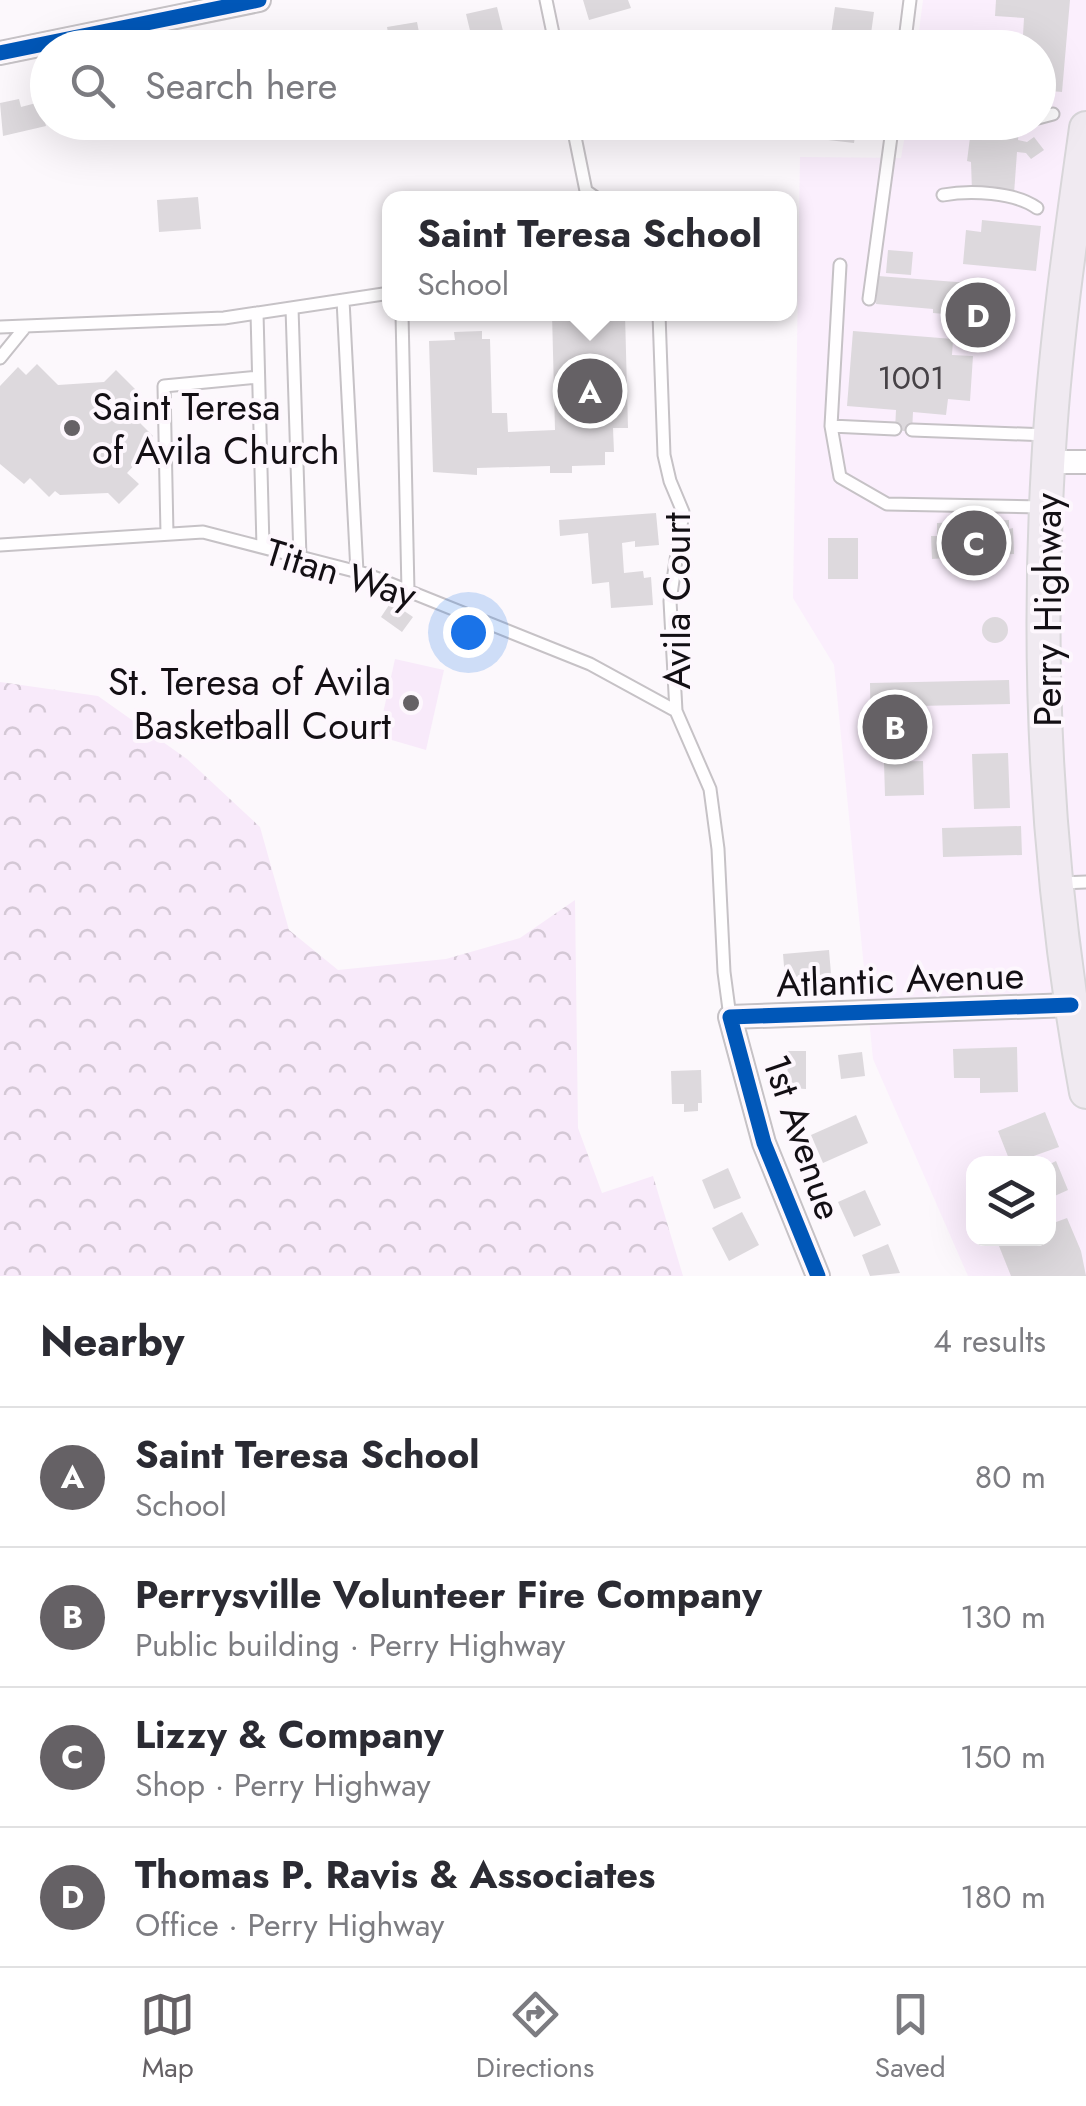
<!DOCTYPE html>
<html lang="en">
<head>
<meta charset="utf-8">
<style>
	body { margin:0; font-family:Jost,sans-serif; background:#f2f2f3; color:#2b2b33 }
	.controls { position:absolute; right:30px; bottom:30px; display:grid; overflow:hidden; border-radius:20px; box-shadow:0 10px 40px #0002 }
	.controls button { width:90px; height:90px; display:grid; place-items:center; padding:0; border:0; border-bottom:2px solid #e1e1e2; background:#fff; color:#2b2b33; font:50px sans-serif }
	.you { position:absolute; left:468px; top:632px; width:35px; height:35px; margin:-25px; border:8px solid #fff; border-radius:50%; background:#1a73e8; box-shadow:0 0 0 15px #1a73e833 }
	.badge { display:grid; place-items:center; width:65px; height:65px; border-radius:50%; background:#656165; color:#fff; font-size:32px; font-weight:700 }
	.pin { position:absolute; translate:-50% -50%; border:5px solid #fff; box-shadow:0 2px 10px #0006 }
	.popup { position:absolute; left:382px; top:191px; width:415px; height:130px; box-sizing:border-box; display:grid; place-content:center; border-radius:20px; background:#fff; filter:drop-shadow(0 2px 8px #0005); font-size:32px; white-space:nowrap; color:#7c7c81 }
	.popup b { font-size:38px; color:#2b2b33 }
	.popup::after { content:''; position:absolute; left:50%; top:100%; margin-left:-20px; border:20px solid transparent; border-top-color:#fff }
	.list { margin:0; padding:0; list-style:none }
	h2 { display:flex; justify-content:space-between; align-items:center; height:130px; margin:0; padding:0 40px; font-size:42px }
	h2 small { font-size:32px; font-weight:400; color:#7c7c81 }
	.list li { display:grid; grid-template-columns:65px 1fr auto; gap:30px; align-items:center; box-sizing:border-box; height:140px; padding:0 40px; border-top:2px solid #e1e1e2 }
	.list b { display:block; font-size:38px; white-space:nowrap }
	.list p { margin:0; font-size:32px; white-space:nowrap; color:#7c7c81 }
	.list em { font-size:32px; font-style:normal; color:#7c7c81 }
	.icon { flex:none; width:55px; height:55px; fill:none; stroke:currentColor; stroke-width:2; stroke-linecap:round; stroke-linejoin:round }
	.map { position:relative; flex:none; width:1086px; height:1276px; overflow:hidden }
	.search { position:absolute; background:#fff; box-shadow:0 10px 40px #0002; left:30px; right:30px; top:30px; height:110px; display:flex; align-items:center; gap:25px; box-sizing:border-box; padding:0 35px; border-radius:55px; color:#7c7c81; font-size:38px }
	.sheet { height:690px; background:#fff }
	nav { display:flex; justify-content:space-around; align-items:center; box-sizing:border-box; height:140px; border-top:2px solid #e1e1e2; background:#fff; font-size:28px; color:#7c7c81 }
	nav a { display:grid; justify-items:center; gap:5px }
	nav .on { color:#656165 }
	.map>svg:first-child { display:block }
	.built { fill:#fbeffd; fill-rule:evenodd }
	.green { fill:#f8eafa }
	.forest { fill:url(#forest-crowns) }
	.building { fill:#ddd9dd }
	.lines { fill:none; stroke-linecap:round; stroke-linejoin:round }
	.service-casing { stroke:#c6c2c6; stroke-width:15 }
	.minor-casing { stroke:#c6c2c6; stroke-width:26 }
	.primary-casing { stroke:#d8d6d9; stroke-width:36 }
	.service { stroke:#fffeff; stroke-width:11 }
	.minor { stroke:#fffeff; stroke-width:22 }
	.primary { stroke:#f0eaf1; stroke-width:32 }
	.cycleway-casing { stroke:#fdf7fd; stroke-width:21 }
	.cycleway { stroke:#0057b8; stroke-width:15 }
	.poi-dot { fill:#656165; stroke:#fdf7fd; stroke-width:4 }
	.labels { text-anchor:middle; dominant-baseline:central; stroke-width:8; stroke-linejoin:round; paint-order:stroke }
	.number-label { font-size:32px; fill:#464246 }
	.poi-label { font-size:38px; fill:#130f14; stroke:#fdf7fd; text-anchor:start }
	.street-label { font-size:38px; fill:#130f14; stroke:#fdf7fd }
</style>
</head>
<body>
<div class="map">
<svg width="1086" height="1276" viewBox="0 0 1086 1276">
	<defs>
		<pattern id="forest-crowns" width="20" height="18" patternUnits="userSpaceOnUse" patternTransform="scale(2.5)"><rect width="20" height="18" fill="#f8eafa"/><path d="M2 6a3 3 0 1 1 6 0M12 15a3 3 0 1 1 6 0" fill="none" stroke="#d4c8d5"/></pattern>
	</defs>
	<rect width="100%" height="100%" fill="#fcf8fc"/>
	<path class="built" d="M 923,0 L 1086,0 L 1086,1276 L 968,1276 L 873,1059 L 834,665 L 793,598 L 800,157 L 901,158 L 907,123 L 1038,122 L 1038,48 L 917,47 ZM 974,1164 L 1048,1164 L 1048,1238 L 974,1238 Z"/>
	<path class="green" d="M 395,659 L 444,670 L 426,750 L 378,736 Z"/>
	<path class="forest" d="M 0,682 L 98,696 L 187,759 L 260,827 L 289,930 L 338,970 L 446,959 L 520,938 L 575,900 L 578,1128 L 602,1193 L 653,1176 L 683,1276 L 0,1276 Z"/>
	<path class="building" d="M 583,0 L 628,0 L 631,8 L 589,20 Z
		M 996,0 L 1070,0 L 1062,92 L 1038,90 L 1038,48 L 981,48 L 983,31 L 1023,35 L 1024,18 L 995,16 Z
		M 497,7 L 504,35 L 473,43 L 466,14 Z
		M 835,7 L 874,12 L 869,48 L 829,48 Z
		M 417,22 L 422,48 L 376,48 L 374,41 L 389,38 L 387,27 Z
		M 19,99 L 21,107 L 40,102 L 46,126 L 3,136 L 0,103 Z
		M 831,122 L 857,122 L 854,143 L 828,140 Z
		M 972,122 L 1019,126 L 1018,140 L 1027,142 L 1034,137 L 1044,150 L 1031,159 L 1026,153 L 1017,152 L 1014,194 L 972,191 L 971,162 L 967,161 Z
		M 198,197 L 201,229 L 159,232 L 157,200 Z
		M 982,220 L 1041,226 L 1036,271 L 963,264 L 966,230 L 981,232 Z
		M 888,250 L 913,252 L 911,275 L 886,273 Z
		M 878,276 L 996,285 L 993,325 L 955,322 L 956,315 L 933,313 L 933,309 L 876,304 Z
		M 552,314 L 625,314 L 628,428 L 613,428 L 614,452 L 605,452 L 605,465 L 572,466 L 572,473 L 550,473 L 550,466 L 477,468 L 477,475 L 433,472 L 429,341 L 455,340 L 454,332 L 482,331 L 482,339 L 490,339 L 492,413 L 507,413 L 508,432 L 555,430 Z
		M 853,331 L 953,339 L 952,355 L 973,356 L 970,401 L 948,399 L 946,415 L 913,412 L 912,432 L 895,430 L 896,410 L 847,406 Z
		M 37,364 L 58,385 L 104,382 L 116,370 L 140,394 L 130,405 L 136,412 L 137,420 L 153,436 L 138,450 L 139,460 L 127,473 L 139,484 L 119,504 L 108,493 L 60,495 L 55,491 L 49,497 L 30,478 L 24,484 L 0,464 L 0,386 L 18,367 L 26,375 Z
		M 656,513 L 659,545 L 635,547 L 635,541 L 622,543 L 624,573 L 643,571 L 644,578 L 651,577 L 653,605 L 611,608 L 609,582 L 592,584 L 588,533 L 560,536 L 559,520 Z
		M 1009,520 L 1009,529 L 1013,528 L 1014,554 L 995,555 L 994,550 L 947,552 L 947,558 L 932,559 L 931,536 L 937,536 L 937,523 Z
		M 828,538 L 858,538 L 858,579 L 828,579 Z
		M 391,602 L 413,617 L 402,632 L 381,617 Z
		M982 630a13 13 0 1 1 26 0a13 13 0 1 1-26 0Z
		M 1009,680 L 1010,704 L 918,706 L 920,747 L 871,748 L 870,683 Z
		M 1008,753 L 1010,808 L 974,809 L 972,754 Z
		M 923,761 L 924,795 L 885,796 L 884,762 Z
		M 1021,826 L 1022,855 L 943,857 L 942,828 Z
		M 829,950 L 831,974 L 785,978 L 783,954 Z
		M 1017,1047 L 1018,1092 L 980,1093 L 980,1078 L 954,1078 L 953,1049 Z
		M 788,1051 L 806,1051 L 806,1089 L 787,1088 Z
		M 862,1052 L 865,1076 L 841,1079 L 838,1055 Z
		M 701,1070 L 702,1103 L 698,1103 L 698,1111 L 684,1112 L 684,1104 L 672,1104 L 671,1071 Z
		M 1045,1112 L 1059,1147 L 1011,1164 L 998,1131 Z
		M 856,1115 L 868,1143 L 823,1163 L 811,1135 Z
		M 1056,1161 L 1068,1190 L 1048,1199 L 1048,1165 Z
		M 728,1168 L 741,1198 L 714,1209 L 702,1180 Z
		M 865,1190 L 881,1225 L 854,1237 L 838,1202 Z
		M 742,1212 L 759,1245 L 729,1261 L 712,1228 Z
		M 1067,1218 L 1081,1251 L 1086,1276 L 1011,1276 L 999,1246 L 1017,1238 L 1048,1238 L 1048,1225 Z
		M 888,1244 L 900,1273 L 870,1276 L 862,1255 Z"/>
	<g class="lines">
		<defs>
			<path id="service" d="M 546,0 L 556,48
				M 904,48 L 910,0
				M 1038,118 L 1053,114
				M 572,122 L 586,191 L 596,198
				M 943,195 C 970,190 1015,192 1037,208
				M 840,265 L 831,426 L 840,477 L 887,504 L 1042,507
				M 869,299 L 893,122
				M 343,300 L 357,572
				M 292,308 L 300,557
				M 257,313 L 263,547
				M 402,314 L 408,591
				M 659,314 L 664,455 L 670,481 L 683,512 L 670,601 L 676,711 L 710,789 L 718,849 L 724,972 L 730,1017
				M 0,327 L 224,318 L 390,293
				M 0,358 L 26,326
				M 831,426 L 895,429
				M 912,430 L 1048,435
				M 167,534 L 164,386 L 258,377
				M 0,545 L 203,532 L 366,574 L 590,664 L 676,711
				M 1061,883 L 1086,882"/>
			<path id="minor" d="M 0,53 L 259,0
				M 1048,462 L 1086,462
				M 818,1276 L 764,1143 L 730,1017 L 1071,1005"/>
			<path id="primary" d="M 1086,128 C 1070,241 1054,353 1048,466 C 1036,675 1048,886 1086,1092"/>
		</defs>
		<use href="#service" class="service-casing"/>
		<use href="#minor" class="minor-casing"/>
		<use href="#primary" class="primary-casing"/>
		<use href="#service" class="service"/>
		<use href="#minor" class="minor"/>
		<use href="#primary" class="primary"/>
		<defs>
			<path id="cycleway" d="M 0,53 L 259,0
				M 818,1276 L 764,1143 L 730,1017 L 1071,1005"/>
		</defs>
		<use href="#cycleway" class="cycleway-casing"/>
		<use href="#cycleway" class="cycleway"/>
	</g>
	<g class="poi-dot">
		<circle cx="72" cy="428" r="10"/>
		<circle cx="411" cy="703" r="10"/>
	</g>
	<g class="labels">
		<g class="number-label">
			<text x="911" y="378">1001</text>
		</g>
		<g class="poi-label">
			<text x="92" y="406">Saint Teresa<tspan x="92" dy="44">of Avila Church</tspan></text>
			<text x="391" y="681" text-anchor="end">St. Teresa of Avila<tspan x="391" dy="44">Basketball Court</tspan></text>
		</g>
		<g class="street-label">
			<text transform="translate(341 573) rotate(17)">Titan Way</text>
			<text transform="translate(676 601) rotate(-90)">Avila Court</text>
			<text transform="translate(1047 610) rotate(-90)">Perry Highway</text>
			<text transform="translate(900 979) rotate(-2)">Atlantic Avenue</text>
			<text transform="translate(803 1137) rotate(71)">1st Avenue</text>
		</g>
	</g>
</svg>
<div class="controls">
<button><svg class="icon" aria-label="layers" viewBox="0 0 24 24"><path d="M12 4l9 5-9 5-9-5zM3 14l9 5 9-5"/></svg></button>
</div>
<div class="you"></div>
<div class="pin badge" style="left:590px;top:391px">A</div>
<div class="popup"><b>Saint Teresa School</b>School</div>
<div class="pin badge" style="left:895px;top:727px">B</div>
<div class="pin badge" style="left:974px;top:543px">C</div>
<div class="pin badge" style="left:978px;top:315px">D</div>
<div class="search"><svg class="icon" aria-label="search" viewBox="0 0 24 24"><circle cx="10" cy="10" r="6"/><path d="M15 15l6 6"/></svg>Search here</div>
</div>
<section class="sheet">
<h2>Nearby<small>4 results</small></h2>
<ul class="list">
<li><span class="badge">A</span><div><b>Saint Teresa School</b><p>School</p></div><em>80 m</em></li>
<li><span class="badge">B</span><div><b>Perrysville Volunteer Fire Company</b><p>Public building · Perry Highway</p></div><em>130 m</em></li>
<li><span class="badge">C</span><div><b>Lizzy &amp; Company</b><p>Shop · Perry Highway</p></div><em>150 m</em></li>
<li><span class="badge">D</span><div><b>Thomas P. Ravis &amp; Associates</b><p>Office · Perry Highway</p></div><em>180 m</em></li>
</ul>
</section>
<nav>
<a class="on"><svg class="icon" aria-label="map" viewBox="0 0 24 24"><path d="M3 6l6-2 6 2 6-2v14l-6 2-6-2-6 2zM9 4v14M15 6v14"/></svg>Map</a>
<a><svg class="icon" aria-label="directions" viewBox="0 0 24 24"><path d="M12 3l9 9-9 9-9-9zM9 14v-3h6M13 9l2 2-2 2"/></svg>Directions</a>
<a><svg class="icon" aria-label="saved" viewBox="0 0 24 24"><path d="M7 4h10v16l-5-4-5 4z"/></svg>Saved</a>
</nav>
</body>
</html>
